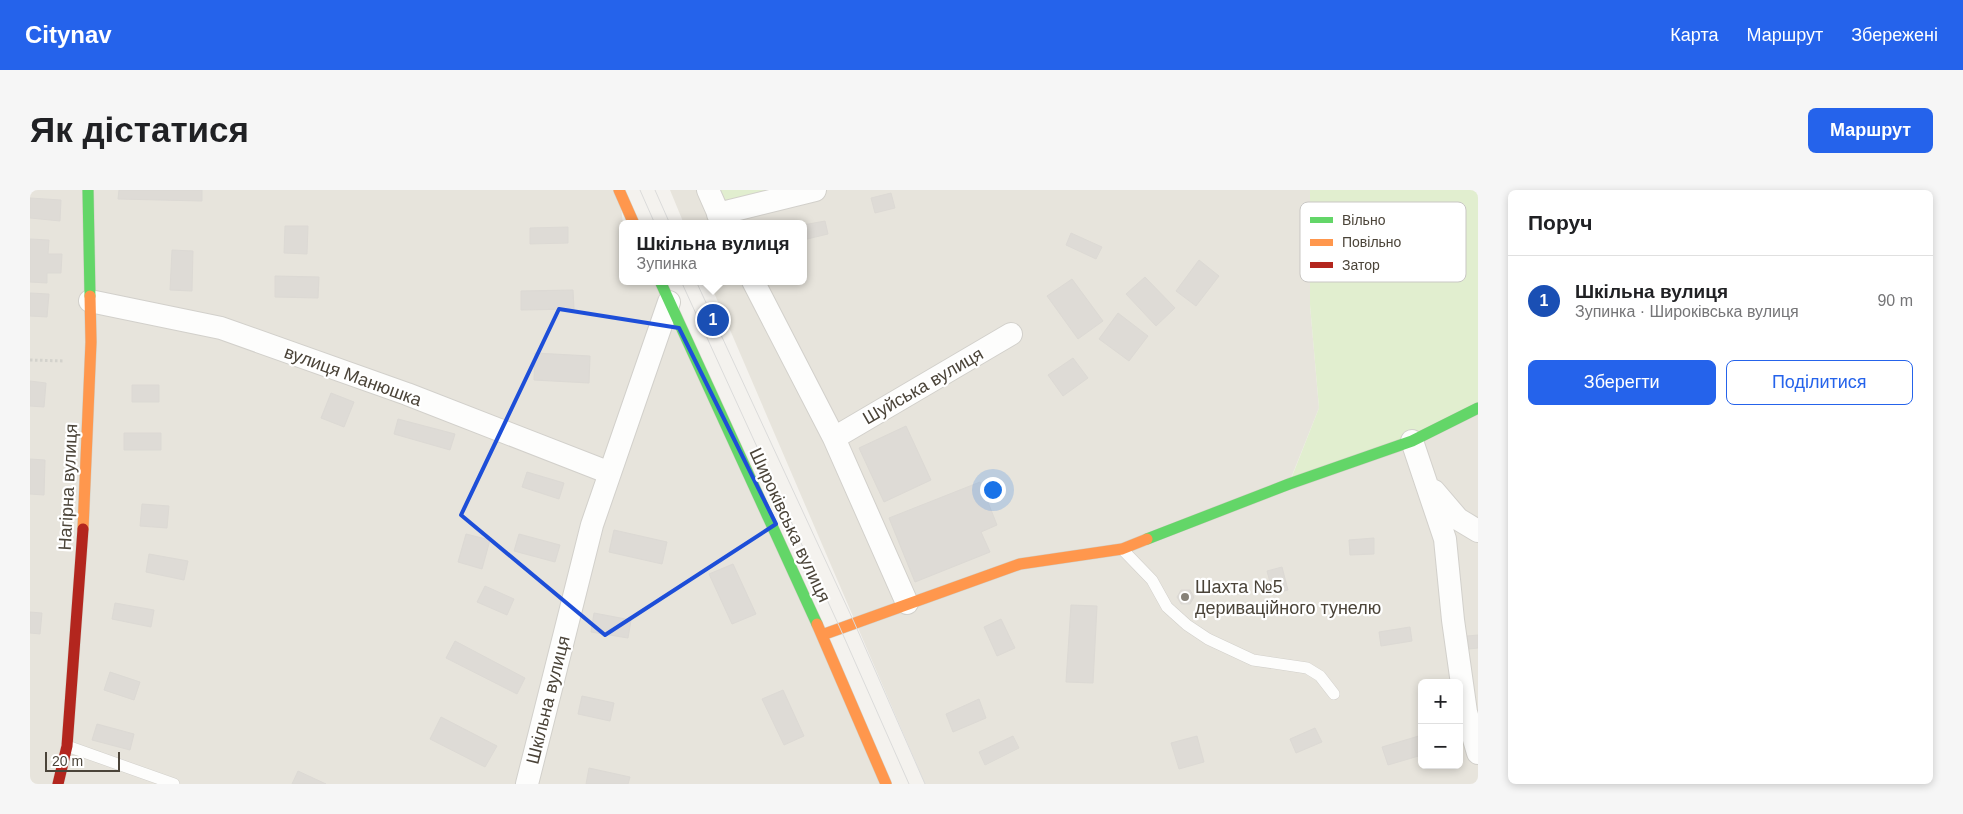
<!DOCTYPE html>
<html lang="uk">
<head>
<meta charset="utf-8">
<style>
	body { margin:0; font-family:Arial,sans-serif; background:#f6f6f6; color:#202124 }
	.controls { position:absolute; right:15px; bottom:15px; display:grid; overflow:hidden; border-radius:8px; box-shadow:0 2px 8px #0003 }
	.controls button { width:45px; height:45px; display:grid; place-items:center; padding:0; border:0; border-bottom:1px solid #e0e0e0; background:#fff; color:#202124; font:25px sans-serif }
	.scale { position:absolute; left:15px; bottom:12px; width:75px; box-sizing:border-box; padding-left:5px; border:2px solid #4b4439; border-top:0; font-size:14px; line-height:18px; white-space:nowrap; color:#4b4439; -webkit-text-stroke:4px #fff; paint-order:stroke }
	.you { position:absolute; left:962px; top:299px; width:18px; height:18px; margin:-12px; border:4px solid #fff; border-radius:50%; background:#1a73e8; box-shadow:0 0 0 8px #1a73e833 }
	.badge { display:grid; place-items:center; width:32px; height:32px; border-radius:50%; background:#2563eb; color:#fff; font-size:16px; font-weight:700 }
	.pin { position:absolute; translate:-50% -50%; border:2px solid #fff; box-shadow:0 1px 5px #0006 }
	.popup { position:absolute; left:589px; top:30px; width:188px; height:65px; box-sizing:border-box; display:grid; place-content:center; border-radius:8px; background:#fff; filter:drop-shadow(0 1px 4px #0005); font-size:16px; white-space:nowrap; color:#757577 }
	.popup b { font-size:19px; color:#202124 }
	.popup::after { content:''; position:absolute; left:50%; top:100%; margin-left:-10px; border:10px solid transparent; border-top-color:#fff }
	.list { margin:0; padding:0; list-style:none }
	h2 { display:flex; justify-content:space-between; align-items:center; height:65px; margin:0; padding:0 20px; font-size:21px }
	h2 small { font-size:16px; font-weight:400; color:#757577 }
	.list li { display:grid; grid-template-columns:32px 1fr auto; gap:15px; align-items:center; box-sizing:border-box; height:90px; padding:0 20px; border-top:1px solid #e0e0e0 }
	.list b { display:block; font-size:19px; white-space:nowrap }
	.list p { margin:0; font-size:16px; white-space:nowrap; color:#757577 }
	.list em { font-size:16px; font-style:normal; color:#757577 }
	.actions { display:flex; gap:10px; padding:15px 20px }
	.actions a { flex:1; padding:11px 0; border:1px solid #2563eb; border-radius:8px; text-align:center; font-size:18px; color:#2563eb }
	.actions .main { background:#2563eb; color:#fff }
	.map { position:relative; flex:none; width:1448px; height:594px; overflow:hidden; border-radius:8px }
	header { display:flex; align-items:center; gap:30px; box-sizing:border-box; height:70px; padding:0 25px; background:#2563eb; color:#fff }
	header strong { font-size:24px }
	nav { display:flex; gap:28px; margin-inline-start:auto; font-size:18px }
	.intro { display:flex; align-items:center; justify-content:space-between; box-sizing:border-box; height:120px; padding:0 30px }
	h1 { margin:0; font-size:35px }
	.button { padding:12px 22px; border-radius:8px; background:#2563eb; color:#fff; font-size:18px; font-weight:700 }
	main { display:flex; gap:30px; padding:0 30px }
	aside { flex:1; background:#fff; border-radius:8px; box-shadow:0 2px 8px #0003 }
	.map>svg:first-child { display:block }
	.residential { fill:#e7e4dc; fill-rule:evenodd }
	.green { fill:#e1eecf }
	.building { fill:#dedbd6; stroke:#dcd9d4 }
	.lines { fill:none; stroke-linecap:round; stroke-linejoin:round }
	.lane-casing { stroke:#d2d0cb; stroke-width:12 }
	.street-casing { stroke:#d2d0cb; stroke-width:24 }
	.fast-casing { stroke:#d3cfc5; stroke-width:12 }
	.slow-casing { stroke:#d3cfc5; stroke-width:12 }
	.jam-casing { stroke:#d3cfc5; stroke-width:12 }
	.path { stroke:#d3d2cc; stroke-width:3; stroke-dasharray:2.5 2.5; stroke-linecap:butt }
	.lane { stroke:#fdfdfc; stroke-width:11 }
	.street { stroke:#fdfdfc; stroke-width:22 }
	.fast { stroke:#63d668; stroke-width:11 }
	.slow { stroke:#ff974d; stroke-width:11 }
	.jam { stroke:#b3261e; stroke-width:11 }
	.tram { stroke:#dbdbda; stroke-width:1 }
	.marked { fill:none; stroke:#1d4ed8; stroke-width:4; stroke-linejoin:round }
	.poi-dot { fill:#868178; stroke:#fff; stroke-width:2 }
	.labels { text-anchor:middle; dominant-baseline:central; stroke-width:4.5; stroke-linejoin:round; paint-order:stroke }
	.street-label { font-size:18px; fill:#4b4439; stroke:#fff }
	.poi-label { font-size:18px; fill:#4b4439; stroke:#fff; text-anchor:start }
	.key { fill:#fff; stroke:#c9c7c4; stroke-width:1 }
	.key-label { font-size:14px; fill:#4b4439 }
</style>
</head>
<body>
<header>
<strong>Citynav</strong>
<nav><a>Карта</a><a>Маршрут</a><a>Збережені</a></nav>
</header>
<div class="intro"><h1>Як дістатися</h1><a class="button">Маршрут</a></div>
<main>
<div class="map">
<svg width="1448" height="594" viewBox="0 0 1448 594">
	<rect width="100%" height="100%" fill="#f4f2ee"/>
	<path class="residential" d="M 0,0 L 589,0 L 593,34 L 593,91 L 630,91 L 856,594 L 0,594 Z
		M 640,0 L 1280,0 L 1280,115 L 1289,218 L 1259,293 L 1448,218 L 1448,594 L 895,594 L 679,91 L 773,91 L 773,34 L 654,34 ZM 1392,493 L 1429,493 L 1429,575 L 1392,575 Z"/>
	<path class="green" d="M 687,0 L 751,0 L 693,14 Z
		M 1280,0 L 1448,0 L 1448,218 L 1259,294 L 1289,218 L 1280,115 Z"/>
	<path class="building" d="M 89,0 L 172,0 L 172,11 L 88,9 Z
		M 861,3 L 865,18 L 845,23 L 841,8 Z
		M 0,8 L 31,10 L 30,31 L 0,28 Z
		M 795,31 L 798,44 L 773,50 L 773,35 Z
		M 255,36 L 278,36 L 277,64 L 254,63 Z
		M 538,37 L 538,53 L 500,54 L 500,38 Z
		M 1041,43 L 1072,57 L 1066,69 L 1036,55 Z
		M 0,49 L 19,50 L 18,64 L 32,64 L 31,83 L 17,83 L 17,93 L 0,92 Z
		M 142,60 L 163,61 L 162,101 L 140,100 Z
		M 1169,70 L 1189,86 L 1166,116 L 1146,101 Z
		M 245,86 L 289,87 L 288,108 L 245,107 Z
		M 1115,87 L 1145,118 L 1126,136 L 1096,104 Z
		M 1042,89 L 1073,131 L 1048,149 L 1017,106 Z
		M 543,100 L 544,119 L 491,120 L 491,101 Z
		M 0,103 L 19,104 L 17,127 L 0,126 Z
		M 1088,123 L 1118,146 L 1099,171 L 1069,149 Z
		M 505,163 L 560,166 L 559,193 L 504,190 Z
		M 1043,168 L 1058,188 L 1033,206 L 1018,185 Z
		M 0,191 L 16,193 L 14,217 L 0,216 Z
		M 102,195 L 129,195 L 129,212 L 102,212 Z
		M 301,203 L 324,212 L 314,237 L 291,228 Z
		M 368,229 L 425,244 L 420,260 L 364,244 Z
		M 876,236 L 901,290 L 854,312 L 829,258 Z
		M 94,243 L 131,243 L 131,260 L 94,260 Z
		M 0,269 L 15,270 L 14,305 L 0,304 Z
		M 497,282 L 534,293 L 529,309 L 492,297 Z
		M 950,292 L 967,335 L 951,342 L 960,362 L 885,392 L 859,328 Z
		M 112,314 L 139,316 L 137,338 L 110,336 Z
		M 584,340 L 637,352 L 632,374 L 579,362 Z
		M 436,344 L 460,350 L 452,379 L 428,372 Z
		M 489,344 L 530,355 L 525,372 L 484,361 Z
		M 1344,348 L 1344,364 L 1320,365 L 1319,350 Z
		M 119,364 L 158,371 L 154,390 L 116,382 Z
		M 703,374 L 726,424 L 702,434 L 679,384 Z
		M 1252,377 L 1258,400 L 1243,404 L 1237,381 Z
		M 455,396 L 484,409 L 477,425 L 447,412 Z
		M 1151,400 L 1160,400 L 1164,407 L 1160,414 L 1151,414 L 1147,407 Z
		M 85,413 L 124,420 L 121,437 L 82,429 Z
		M 1041,415 L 1067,416 L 1063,493 L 1036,492 Z
		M 0,422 L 12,423 L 10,444 L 0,443 Z
		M 564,423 L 601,430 L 598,448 L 561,442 Z
		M 971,429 L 985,458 L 967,466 L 954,437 Z
		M 1380,437 L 1382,451 L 1351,456 L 1349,442 Z
		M 1448,445 L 1448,458 L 1439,459 L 1437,446 Z
		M 425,451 L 495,488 L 487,504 L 416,468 Z
		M 80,482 L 110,492 L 104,510 L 74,500 Z
		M 753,500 L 774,546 L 754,555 L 732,509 Z
		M 552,506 L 584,513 L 580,531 L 548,524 Z
		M 949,509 L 956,528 L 923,542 L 916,524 Z
		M 411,527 L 467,556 L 455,577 L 400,549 Z
		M 67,534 L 104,544 L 100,560 L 62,550 Z
		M 1285,538 L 1292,552 L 1266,563 L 1260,549 Z
		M 1392,545 L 1392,565 L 1358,575 L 1352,557 Z
		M 983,546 L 989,558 L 955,575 L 949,562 Z
		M 1167,546 L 1174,572 L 1149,579 L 1141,553 Z
		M 559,578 L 600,587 L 598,594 L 556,594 Z
		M 268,581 L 296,594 L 262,594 Z"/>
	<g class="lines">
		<defs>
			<path id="lane" d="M 1093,360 L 1122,390 L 1137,417 L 1157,435 L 1178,449 L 1223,470 L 1277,478 L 1290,486 L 1304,504
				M 37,556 L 144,594"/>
			<path id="street" d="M 678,0 L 693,34
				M 688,24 L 785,0
				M 723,91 L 804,248 L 877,413
				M 60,111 L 191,138 L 377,204 L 580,283
				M 804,248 L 981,144
				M 1382,251 L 1415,349 L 1423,430 L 1436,522 L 1448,563
				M 1404,301 L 1428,329 L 1448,341
				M 497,594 L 562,335 L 639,112"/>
			<path id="fast" d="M 58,0 L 60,106
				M 630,91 L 787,434
				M 1117,349 L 1259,294 L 1382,251 L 1448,218"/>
			<path id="slow" d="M 589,0 L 604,34
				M 53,339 L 61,152 L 60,106
				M 787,434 L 856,594
				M 792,445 L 990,374 L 1092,359 L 1117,349"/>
			<path id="jam" d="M 28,594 L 37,556 L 53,339"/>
		</defs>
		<use href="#lane" class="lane-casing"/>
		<use href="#street" class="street-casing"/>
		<use href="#fast" class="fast-casing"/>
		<use href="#slow" class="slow-casing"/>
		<use href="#jam" class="jam-casing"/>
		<path class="path" d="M 0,170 L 35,171"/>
		<use href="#lane" class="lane"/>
		<use href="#street" class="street"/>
		<use href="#fast" class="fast"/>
		<use href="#slow" class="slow"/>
		<use href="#jam" class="jam"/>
		<path class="tram" d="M 610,0 L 625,34
			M 625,0 L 640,34
			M 651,91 L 810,438 L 879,594
			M 666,91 L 824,432 L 895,594"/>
	</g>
	<path class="marked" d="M 529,119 L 649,138 L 746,334 L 575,445 L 431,325 Z"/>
	<circle class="poi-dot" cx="1155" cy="407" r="5"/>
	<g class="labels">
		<g class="street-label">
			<text transform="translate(323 186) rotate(20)">вулиця Манюшка</text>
			<text transform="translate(893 196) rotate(-30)">Шуйська вулиця</text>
			<text transform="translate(38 297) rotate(-87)">Нагірна вулиця</text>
			<text transform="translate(760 335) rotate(65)">Широківська вулиця</text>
			<text transform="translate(518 510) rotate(-76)">Шкільна вулиця</text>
		</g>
		<g class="poi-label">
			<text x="1165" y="397">Шахта №5<tspan x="1165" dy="21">дериваційного тунелю</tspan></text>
		</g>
	</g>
	<rect x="1270" y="12" width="166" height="80" rx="8" class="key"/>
	<rect x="1280" y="27" width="23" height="6" fill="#63d668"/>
	<rect x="1280" y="49" width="23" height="7" fill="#ff974d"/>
	<rect x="1280" y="72" width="23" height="6" fill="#b3261e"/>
	<g class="key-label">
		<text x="1312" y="35">Вільно</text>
		<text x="1312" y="57">Повільно</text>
		<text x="1312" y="80">Затор</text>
	</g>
</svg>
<div class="controls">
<button>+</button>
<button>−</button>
</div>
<div class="scale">20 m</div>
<div class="you"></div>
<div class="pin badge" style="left:683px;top:130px;background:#1a4fb4">1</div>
<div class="popup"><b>Шкільна вулиця</b>Зупинка</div>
</div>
<aside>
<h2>Поруч<small></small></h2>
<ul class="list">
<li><span class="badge" style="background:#1a4fb4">1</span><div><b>Шкільна вулиця</b><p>Зупинка · Широківська вулиця</p></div><em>90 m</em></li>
</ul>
<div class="actions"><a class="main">Зберегти</a><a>Поділитися</a></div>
</aside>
</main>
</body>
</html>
